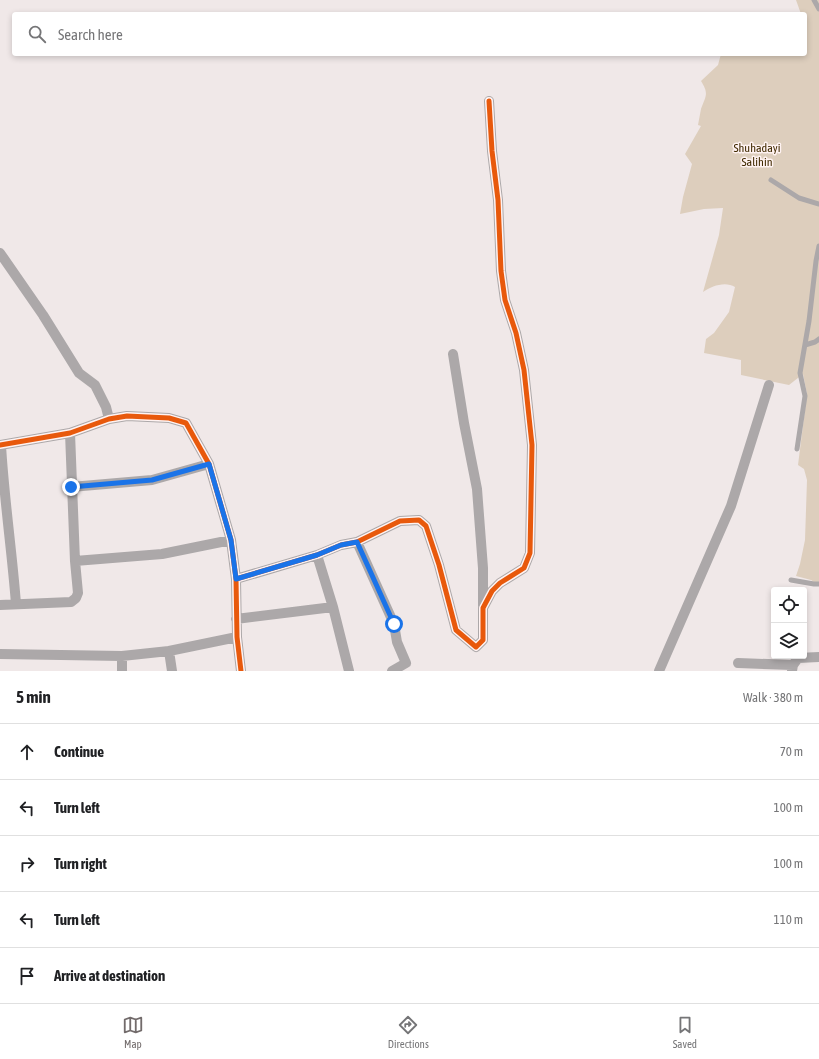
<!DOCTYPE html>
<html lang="en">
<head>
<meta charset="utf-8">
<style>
	body { margin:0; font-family:"Asap Condensed",sans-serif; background:#f6f6f6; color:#202124 }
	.controls { position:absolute; right:12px; bottom:12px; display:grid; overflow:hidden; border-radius:4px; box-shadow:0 2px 6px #0003 }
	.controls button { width:36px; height:36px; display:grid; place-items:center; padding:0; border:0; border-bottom:1px solid #e0e0e0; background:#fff; color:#202124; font:20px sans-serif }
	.stop { position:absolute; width:12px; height:12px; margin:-9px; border:3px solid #1a73e8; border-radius:50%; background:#fff }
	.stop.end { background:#1a73e8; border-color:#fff; box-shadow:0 1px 4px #0008 }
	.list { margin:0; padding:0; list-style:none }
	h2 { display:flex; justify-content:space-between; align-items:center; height:52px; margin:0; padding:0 16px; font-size:17px }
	h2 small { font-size:13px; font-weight:400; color:#757577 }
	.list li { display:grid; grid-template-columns:26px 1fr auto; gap:12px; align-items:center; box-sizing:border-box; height:56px; padding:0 16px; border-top:1px solid #e0e0e0 }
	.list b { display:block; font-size:15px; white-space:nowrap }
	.list em { font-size:13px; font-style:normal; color:#757577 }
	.icon { flex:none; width:22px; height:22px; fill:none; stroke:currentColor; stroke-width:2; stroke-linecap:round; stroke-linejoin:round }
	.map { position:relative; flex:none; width:819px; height:671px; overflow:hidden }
	.search { position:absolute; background:#fff; box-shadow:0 2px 6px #0003; left:12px; right:12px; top:12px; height:44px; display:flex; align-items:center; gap:10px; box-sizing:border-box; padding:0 14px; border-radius:4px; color:#757577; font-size:15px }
	.sheet { height:332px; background:#fff }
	nav { display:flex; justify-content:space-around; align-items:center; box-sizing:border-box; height:56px; border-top:1px solid #e0e0e0; background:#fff; font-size:11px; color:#757577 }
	nav a { display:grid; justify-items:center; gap:2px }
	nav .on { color:#726b6b }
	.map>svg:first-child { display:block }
	.green { fill:#ddcebd }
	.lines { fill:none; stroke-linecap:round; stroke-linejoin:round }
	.service { stroke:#aca8a9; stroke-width:5 }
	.minor { stroke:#aca8a9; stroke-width:10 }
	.cycleway-casing { stroke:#fff3f2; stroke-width:8 }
	.cycleway { stroke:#e8590c; stroke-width:5 }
	.route { stroke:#1a73e8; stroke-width:5 }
	.labels { text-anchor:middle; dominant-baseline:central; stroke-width:3; stroke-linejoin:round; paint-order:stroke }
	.park-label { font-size:12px; fill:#402a00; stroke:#fff3f2 }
</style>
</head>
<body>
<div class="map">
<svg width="819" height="671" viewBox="0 0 819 671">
	<rect width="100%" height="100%" fill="#f0e8e8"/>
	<path class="green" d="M 796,0 L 819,0 L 819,585 L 811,580 L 796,576 L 800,564 L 805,540 L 807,480 L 804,469 L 798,465 L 807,394 L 803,374 L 789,385 L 741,375 L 741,360 L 704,353 L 706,339 L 714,333 L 729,312 L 735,287 C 725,281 712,286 703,292 L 719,235 L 723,208 L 704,209 L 680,214 L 683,197 L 692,164 L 685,154 L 701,126 L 698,125 C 699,120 700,114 701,109 C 706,95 709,94 701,81 L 718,65 L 721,54 L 805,54 L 805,14 L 801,14 Z"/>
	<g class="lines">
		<path class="service" d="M 814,0 L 819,9
			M 771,180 L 799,198 L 819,204
			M 805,345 L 815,342 L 819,339
			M 797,449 L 805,396 L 800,373 L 809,321 L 816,261 L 819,246
			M 791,580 L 814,584 L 819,584"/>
		<path class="minor" d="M 0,253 L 43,315 L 79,373 L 95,385 L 106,407 L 109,419
			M 453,354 L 464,423 L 477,489 L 483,568 L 483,606
			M 0,445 L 70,433 L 109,419 L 127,416 L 169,418 L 186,423 L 209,464 L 231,540 L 236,579 L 237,637 L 241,671
			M 1,445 C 4,498 12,551 16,604
			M 71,487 L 152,480 L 209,464
			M 357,542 L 394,624 L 397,642 L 406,663 L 392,671
			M 317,555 L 333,607 L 349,671
			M 75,561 L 162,554 L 231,540
			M 236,579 L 317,555 L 341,545 L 357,542 L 400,521 L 419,520 L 426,526 L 439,565 L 456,630 L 476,647 L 483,640 L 483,608 L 492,591 L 500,583 L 524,568 L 530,553 L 532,445 L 524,370 L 516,333 L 505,300 L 501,271 L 498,200 L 492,151 L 489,101
			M 0,605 L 71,602 L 76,598 L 78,593 L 75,561 L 70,433
			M 236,619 L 333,607
			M 0,654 L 122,656 L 169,651
			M 122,656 L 122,671
			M 738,663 L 793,665
			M 172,671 L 169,651 L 237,637
			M 659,671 L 731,506 L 769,385
			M 792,671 L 793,665 L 798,658 L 819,657"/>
		<defs>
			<path id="cycleway" d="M 0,445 L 70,433 L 109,419 L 127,416 L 169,418 L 186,423 L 209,464 L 231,540 L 236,579 L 237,637 L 241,671
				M 236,579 L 317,555 L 341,545 L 357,542 L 400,521 L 419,520 L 426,526 L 439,565 L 456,630 L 476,647 L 483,640 L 483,608 L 492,591 L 500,583 L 524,568 L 530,553 L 532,445 L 524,370 L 516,333 L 505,300 L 501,271 L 498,200 L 492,151 L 489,101"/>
		</defs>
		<use href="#cycleway" class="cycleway-casing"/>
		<use href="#cycleway" class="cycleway"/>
	</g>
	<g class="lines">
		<path class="route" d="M 71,487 L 152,480 L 209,464 L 231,540 L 236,579 L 317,555 L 341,545 L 357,542 L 394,624"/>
	</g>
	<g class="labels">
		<g class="park-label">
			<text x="757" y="148">Shuhadayi<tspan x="757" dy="14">Salihin</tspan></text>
		</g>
	</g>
</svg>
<div class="controls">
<button><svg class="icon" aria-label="locate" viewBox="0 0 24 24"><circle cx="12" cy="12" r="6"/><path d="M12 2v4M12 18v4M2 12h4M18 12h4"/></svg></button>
<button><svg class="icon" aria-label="layers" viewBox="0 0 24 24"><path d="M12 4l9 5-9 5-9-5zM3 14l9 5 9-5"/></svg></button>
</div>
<div class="stop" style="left:394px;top:624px"></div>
<div class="stop end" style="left:71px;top:487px"></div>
<div class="search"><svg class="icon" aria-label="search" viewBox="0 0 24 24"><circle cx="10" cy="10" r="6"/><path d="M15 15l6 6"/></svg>Search here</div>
</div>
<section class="sheet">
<h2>5 min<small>Walk · 380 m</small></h2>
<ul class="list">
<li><svg class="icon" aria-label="ahead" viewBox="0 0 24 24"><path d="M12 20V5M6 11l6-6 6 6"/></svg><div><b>Continue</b></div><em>70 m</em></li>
<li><svg class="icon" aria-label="left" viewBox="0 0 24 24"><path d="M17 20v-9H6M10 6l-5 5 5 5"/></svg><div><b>Turn left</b></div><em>100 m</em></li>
<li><svg class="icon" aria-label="right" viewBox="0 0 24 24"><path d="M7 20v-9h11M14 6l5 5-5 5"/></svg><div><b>Turn right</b></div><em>100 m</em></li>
<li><svg class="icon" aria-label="left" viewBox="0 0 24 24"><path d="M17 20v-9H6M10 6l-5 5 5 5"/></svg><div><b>Turn left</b></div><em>110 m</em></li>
<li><svg class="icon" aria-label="arrive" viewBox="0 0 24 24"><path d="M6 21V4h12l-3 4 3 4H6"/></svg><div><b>Arrive at destination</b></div></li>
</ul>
</section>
<nav>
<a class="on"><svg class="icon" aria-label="map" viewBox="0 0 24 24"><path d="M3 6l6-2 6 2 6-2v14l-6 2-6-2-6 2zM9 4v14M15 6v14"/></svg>Map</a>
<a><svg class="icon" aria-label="directions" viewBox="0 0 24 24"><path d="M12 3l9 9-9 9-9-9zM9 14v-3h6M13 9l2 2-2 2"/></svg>Directions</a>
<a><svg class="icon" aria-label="saved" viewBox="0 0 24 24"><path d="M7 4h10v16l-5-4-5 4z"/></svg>Saved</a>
</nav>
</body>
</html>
